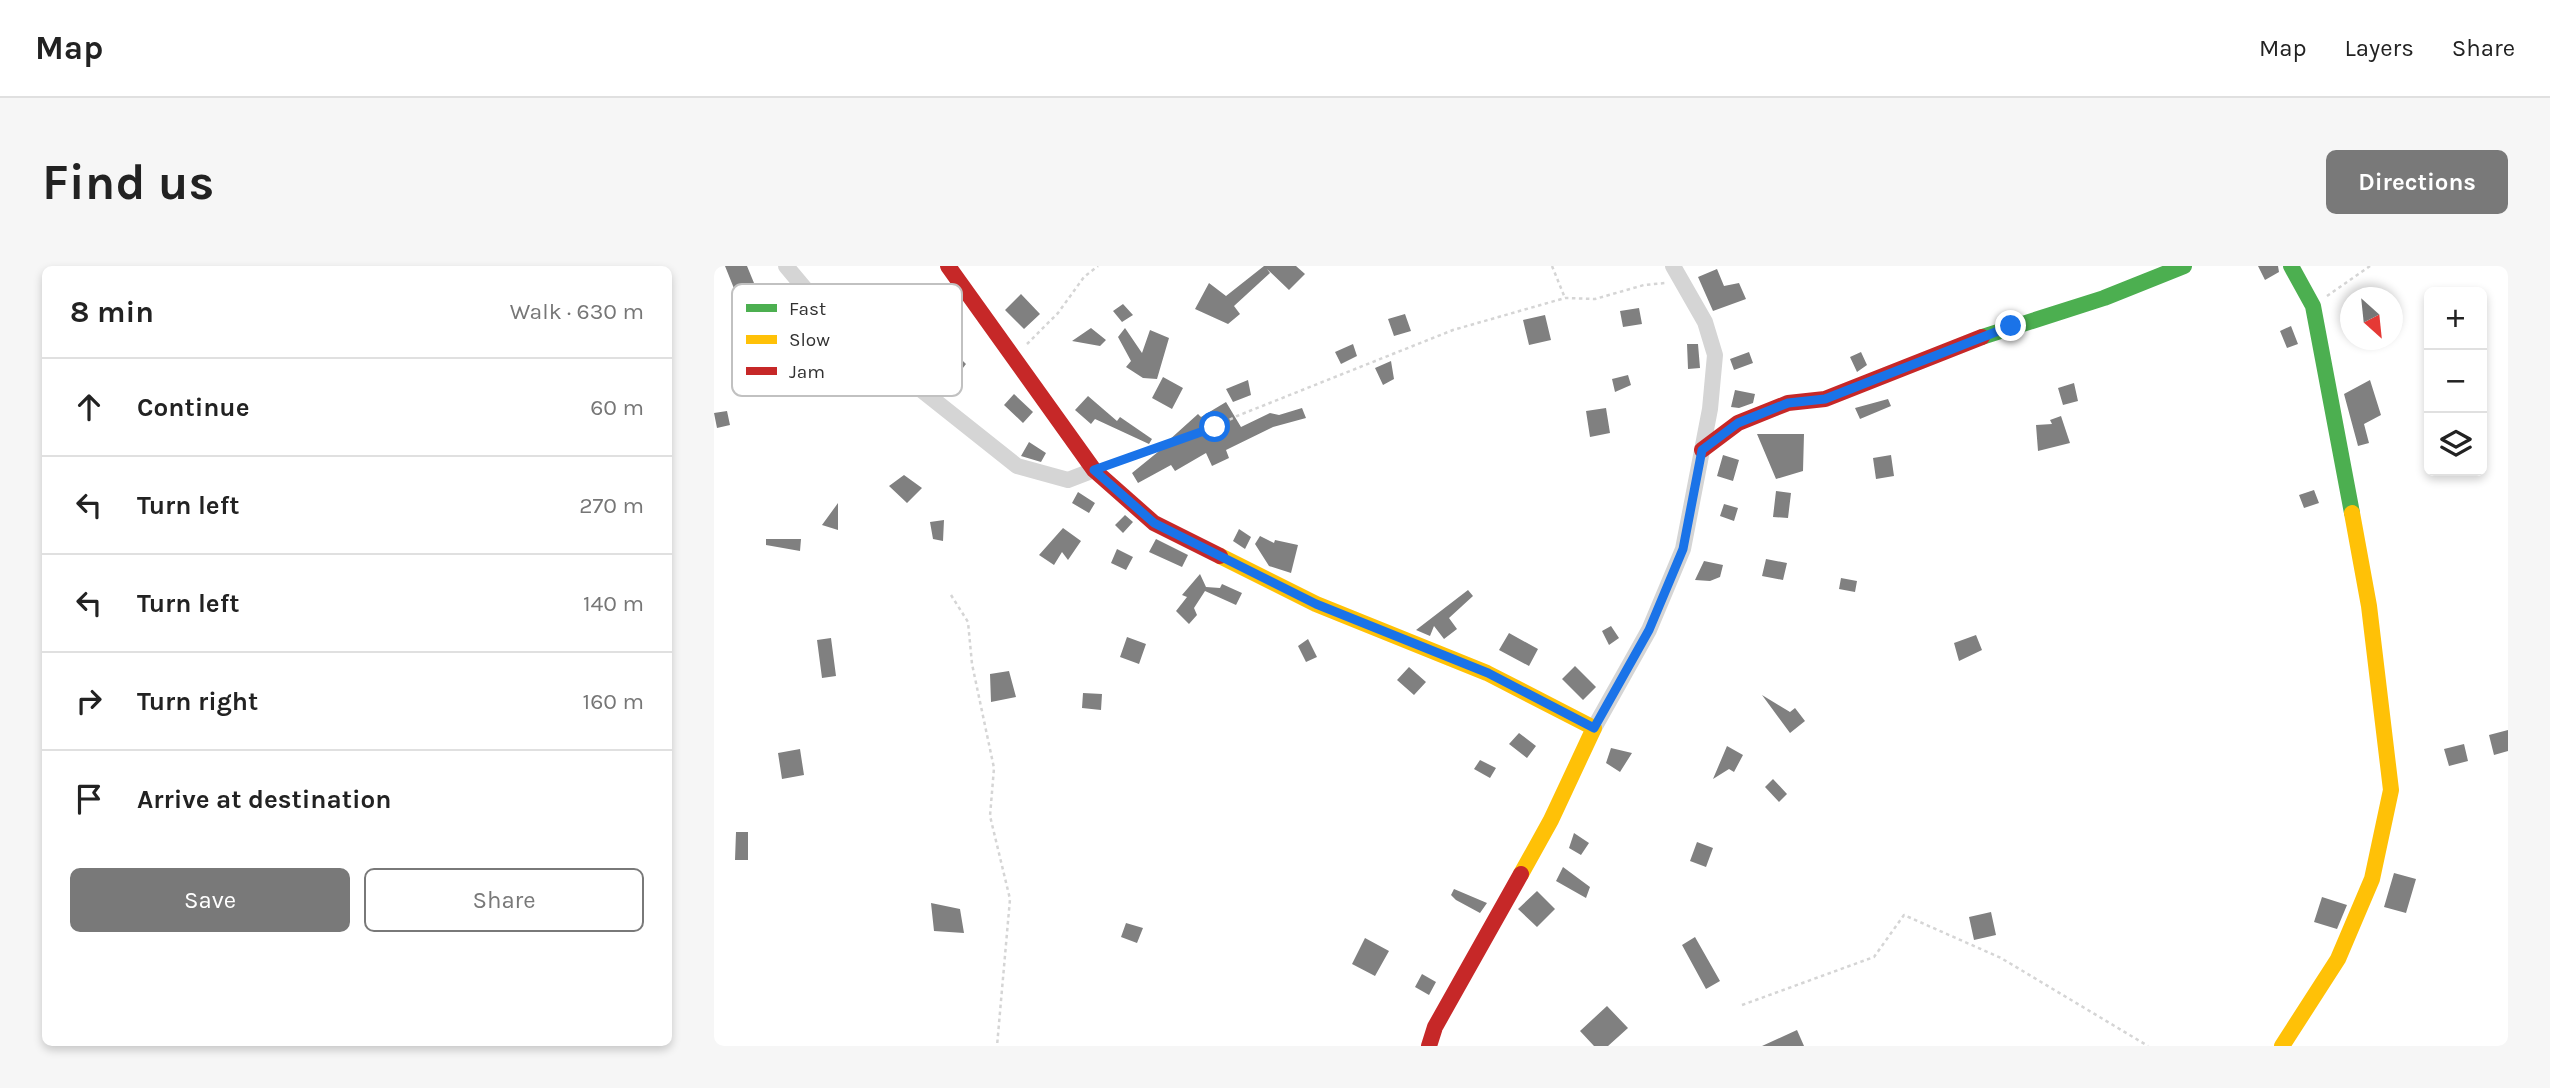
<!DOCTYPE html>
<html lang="en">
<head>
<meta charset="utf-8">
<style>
	body { margin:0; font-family:Karla,sans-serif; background:#f6f6f6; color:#222 }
	.controls { position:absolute; right:21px; top:21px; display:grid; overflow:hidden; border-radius:10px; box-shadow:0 4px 10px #0003 }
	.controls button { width:63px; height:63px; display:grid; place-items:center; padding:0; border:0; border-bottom:2px solid #e0e0e0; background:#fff; color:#222; font:35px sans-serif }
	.compass { position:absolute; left:1626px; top:21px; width:63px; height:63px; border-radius:50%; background:#fff; box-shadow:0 4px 10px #0003; rotate:153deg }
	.stop { position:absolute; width:21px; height:21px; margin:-16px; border:5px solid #1a73e8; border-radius:50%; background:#fff }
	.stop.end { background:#1a73e8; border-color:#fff; box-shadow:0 2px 7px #0008 }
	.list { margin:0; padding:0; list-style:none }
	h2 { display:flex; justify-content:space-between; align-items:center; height:91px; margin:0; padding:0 28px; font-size:30px }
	h2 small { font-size:23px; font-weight:400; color:#767676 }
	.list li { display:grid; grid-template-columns:46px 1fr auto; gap:21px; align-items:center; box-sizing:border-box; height:98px; padding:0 28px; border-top:2px solid #e0e0e0 }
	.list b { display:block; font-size:26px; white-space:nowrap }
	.list em { font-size:23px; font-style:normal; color:#767676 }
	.actions { display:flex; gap:14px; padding:21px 28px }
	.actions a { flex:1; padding:16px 0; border:2px solid #797979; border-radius:10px; text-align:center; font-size:24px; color:#797979 }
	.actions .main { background:#797979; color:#fff }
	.icon { flex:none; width:38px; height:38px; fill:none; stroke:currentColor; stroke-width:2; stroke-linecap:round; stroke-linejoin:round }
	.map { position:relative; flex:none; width:1794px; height:780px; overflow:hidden; border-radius:10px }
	header { display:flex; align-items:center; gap:42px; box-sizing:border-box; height:98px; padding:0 35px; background:#fff; border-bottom:2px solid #e0e0e0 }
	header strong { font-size:33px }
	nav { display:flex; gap:38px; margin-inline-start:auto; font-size:24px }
	.intro { display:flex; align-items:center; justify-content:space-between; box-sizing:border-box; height:168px; padding:0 42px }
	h1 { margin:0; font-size:49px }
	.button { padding:18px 32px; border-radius:10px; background:#797979; color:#fff; font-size:24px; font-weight:700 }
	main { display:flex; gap:42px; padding:0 42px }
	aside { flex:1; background:#fff; border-radius:10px; box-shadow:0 4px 10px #0003 }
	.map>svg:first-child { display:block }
	.building { fill:#808080 }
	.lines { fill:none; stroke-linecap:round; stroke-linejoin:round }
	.path { stroke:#d5d5d5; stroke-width:2.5; stroke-dasharray:3.5 3.5; stroke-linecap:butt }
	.street { stroke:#d5d5d5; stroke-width:16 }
	.fast { stroke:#4caf50; stroke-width:16 }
	.slow { stroke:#ffc107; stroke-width:16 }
	.jam { stroke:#c62828; stroke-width:16 }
	.route { stroke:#1a73e8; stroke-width:9 }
	.key { fill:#fff; stroke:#c1c1c1; stroke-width:2 }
	.key-label { font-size:19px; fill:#313131 }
</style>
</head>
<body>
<header>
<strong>Map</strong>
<nav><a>Map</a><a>Layers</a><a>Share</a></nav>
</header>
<div class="intro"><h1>Find us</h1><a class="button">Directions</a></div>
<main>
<aside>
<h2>8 min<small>Walk · 630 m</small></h2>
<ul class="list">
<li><svg class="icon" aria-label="ahead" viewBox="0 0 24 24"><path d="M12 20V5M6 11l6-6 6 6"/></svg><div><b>Continue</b></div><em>60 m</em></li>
<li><svg class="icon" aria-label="left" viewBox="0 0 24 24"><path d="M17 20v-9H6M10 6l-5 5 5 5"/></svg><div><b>Turn left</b></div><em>270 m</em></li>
<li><svg class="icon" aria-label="left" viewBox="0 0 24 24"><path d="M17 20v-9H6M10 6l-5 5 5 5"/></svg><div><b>Turn left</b></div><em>140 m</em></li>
<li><svg class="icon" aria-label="right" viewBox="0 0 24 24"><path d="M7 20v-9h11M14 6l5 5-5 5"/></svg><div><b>Turn right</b></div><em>160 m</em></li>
<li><svg class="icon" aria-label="arrive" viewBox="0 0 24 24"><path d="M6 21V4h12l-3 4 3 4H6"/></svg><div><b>Arrive at destination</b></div></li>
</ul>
<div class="actions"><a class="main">Save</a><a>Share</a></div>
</aside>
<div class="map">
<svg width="1794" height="780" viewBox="0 0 1794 780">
	<rect width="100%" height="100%" fill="#fff"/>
	<path class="building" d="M 11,0 L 33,0 L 40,17 L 21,25 Z
		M 550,0 L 582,0 L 591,8 L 575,24 L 553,3 L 556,7 L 520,40 L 526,48 L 514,58 L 481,43 L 495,17 L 512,30 Z
		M 1544,0 L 1564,0 L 1565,6 L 1551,14 Z
		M 1003,3 L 1010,20 L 1025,17 L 1032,33 L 999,45 L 984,11 Z
		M 307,28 L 326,48 L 310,63 L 291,44 Z
		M 409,38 L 419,49 L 408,56 L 399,45 Z
		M 925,42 L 928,58 L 909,61 L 906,45 Z
		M 691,48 L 697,65 L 680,70 L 674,53 Z
		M 831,49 L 837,74 L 815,79 L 809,54 Z
		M 1577,60 L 1584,78 L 1573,82 L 1566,65 Z
		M 377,62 L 392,74 L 386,80 L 358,75 Z
		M 411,62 L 428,87 L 436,64 L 455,72 L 443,113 L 429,112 L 412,101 L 417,95 L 404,71 Z
		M 639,78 L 643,90 L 627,98 L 621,86 Z
		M 973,78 L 984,78 L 986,102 L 974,103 Z
		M 1035,86 L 1039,97 L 1020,104 L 1016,93 Z
		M 1147,86 L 1153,99 L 1143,106 L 1136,91 Z
		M 241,87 L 252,98 L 229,128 L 207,110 L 227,101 Z
		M 677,95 L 680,113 L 669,119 L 661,102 Z
		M 914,109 L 917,119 L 901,126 L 898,113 Z
		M 449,111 L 469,122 L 458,143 L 438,132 Z
		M 534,114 L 537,129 L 519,136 L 512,123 Z
		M 1656,114 L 1667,149 L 1650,158 L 1655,177 L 1644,180 L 1630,128 Z
		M 1360,117 L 1364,135 L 1349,139 L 1344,122 Z
		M 1021,124 L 1041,128 L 1039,137 L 1025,142 L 1017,141 Z
		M 300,128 L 319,146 L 309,157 L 290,139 Z
		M 374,130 L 403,155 L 406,151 L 438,173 L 435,178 L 381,153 L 377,158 L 361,144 Z
		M 1174,133 L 1177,140 L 1146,153 L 1141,142 Z
		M 512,136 L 527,161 L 556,147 L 565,149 L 588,142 L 592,152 L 559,161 L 512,184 L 515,192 L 498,200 L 492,187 L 461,205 L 457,199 L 424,217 L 418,207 L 455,177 L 454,175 L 484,148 L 487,151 Z
		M 892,142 L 896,167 L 876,171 L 872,145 Z
		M 13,145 L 16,159 L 3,162 L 0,147 Z
		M 1347,150 L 1356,177 L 1324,185 L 1322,159 L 1338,158 L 1336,154 Z
		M 1043,168 L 1090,168 L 1089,205 L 1062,213 Z
		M 315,176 L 332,187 L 327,196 L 307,190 Z
		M 1009,189 L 1025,194 L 1019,215 L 1003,210 Z
		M 1177,189 L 1180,210 L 1162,213 L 1159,192 Z
		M 190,209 L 208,222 L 193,237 L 175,220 Z
		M 1600,224 L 1605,237 L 1590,242 L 1585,229 Z
		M 1062,225 L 1077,227 L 1074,252 L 1059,251 Z
		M 364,226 L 381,237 L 375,247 L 358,237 Z
		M 124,237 L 124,264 L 108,259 Z
		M 1010,238 L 1024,242 L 1020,255 L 1006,250 Z
		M 411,249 L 419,256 L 409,267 L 401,259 Z
		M 230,254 L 229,275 L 219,273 L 216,256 Z
		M 349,262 L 367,275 L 354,294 L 348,286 L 340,299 L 325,289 Z
		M 525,263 L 537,271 L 531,283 L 519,275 Z
		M 546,270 L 560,277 L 561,274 L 584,279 L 577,307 L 555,300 L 541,278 Z
		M 52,273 L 87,273 L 86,285 L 52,279 Z
		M 442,273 L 474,289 L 468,301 L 435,286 Z
		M 403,283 L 419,291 L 412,304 L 397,297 Z
		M 1052,293 L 1073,297 L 1069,314 L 1048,310 Z
		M 990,295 L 1009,299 L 1006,311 L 996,315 L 981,314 Z
		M 486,308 L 492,321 L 506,322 L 508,318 L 528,327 L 522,339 L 491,325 L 480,342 L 483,349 L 475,358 L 462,345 L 473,331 L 468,329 Z
		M 1127,312 L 1143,315 L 1141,326 L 1125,323 Z
		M 754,324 L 759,330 L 735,352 L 743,363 L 730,373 L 720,360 L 716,370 L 702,364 Z
		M 897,360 L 905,372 L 895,379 L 888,365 Z
		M 795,367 L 824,383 L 815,400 L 785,384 Z
		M 1262,369 L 1268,384 L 1245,395 L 1240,377 Z
		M 413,371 L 432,378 L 425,398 L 406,391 Z
		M 117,372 L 122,410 L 108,412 L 103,374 Z
		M 594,373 L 603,391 L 592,396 L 584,380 Z
		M 861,400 L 882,421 L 869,434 L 848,413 Z
		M 695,401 L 712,416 L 700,429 L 683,414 Z
		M 295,405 L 302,431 L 277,436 L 276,408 Z
		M 369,427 L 388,428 L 387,444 L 368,442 Z
		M 1048,429 L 1076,446 L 1081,442 L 1091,455 L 1076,467 Z
		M 1794,464 L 1794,485 L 1780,489 L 1775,469 Z
		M 805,467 L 822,480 L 813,492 L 795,478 Z
		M 1750,478 L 1754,495 L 1735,500 L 1730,483 Z
		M 1013,480 L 1029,489 L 1020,506 L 1015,503 L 999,513 Z
		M 897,482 L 918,487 L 906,506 L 892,497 Z
		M 86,483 L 90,509 L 68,513 L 64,487 Z
		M 766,494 L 782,502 L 776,512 L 760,503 Z
		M 1059,513 L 1073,528 L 1065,536 L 1051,521 Z
		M 22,566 L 34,566 L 34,594 L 21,594 Z
		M 860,567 L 875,577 L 867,589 L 855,582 Z
		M 983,576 L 999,582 L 992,601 L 976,595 Z
		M 849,601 L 876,621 L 872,632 L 842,615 Z
		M 1680,607 L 1702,613 L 1692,647 L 1670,641 Z
		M 740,623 L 773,637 L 766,647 L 742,634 L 737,629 Z
		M 823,625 L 841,643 L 823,661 L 804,643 Z
		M 1608,631 L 1633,639 L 1623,663 L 1600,656 Z
		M 217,637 L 246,643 L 250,667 L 220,665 Z
		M 1277,646 L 1282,669 L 1260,674 L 1255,651 Z
		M 412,657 L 429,662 L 423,677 L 407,671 Z
		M 981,671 L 1006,715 L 992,723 L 968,679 Z
		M 651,672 L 675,685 L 661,710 L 638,698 Z
		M 708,708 L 722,716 L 715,729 L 701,721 Z
		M 893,740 L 914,762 L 894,780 L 880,780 L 866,765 Z
		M 1083,764 L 1090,780 L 1048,780 Z"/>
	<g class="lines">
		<path class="path" d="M 838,0 L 851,32
			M 1613,30 L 1656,0
			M 313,78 L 344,47 L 370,11 L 384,0
			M 398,198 L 486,168 L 523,150 L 739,64 L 851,32 L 881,33 L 930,19 L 951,17
			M 237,329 L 254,356 L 258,398 L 280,502 L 276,550 L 296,633 L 283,780
			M 1028,739 L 1160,691 L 1190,649 L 1287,692 L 1434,780"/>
		<path class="street" d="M 72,0 L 113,49 L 303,200 L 354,214 L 380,204
			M 880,462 L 935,364 L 969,283 L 996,143 L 1001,89 L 991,56 L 959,0"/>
		<path class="fast" d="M 1577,0 L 1599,40 L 1638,247
			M 1268,71 L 1390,32 L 1470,0"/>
		<path class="slow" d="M 506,290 L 602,338 L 773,407 L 880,462 L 837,554 L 807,608
			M 1568,780 L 1624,693 L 1658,613 L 1677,524 L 1655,340 L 1638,247"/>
		<path class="jam" d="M 234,0 L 380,204 L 440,257 L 506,290
			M 988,184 L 1024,157 L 1074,137 L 1111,133 L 1268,71
			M 715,780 L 721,761 L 807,608"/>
	</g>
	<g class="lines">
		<path class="route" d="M 501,161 L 380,204 L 440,257 L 602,338 L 774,407 L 880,462 L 935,364 L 969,283 L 988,184 L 1024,157 L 1074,137 L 1111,133 L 1297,60"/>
	</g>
	<rect x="18" y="18" width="230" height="112" rx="10" class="key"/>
	<rect x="32" y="38" width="31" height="8" fill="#4caf50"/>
	<rect x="32" y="69" width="31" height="9" fill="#ffc107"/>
	<rect x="32" y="101" width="31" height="8" fill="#c62828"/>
	<g class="key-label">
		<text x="75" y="49">Fast</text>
		<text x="75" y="80">Slow</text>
		<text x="75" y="112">Jam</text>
	</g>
</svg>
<div class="controls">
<button>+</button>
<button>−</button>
<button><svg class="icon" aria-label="layers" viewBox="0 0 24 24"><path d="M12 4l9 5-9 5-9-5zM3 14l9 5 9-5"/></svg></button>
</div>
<svg class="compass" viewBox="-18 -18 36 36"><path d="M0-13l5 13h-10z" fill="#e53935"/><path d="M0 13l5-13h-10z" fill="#767676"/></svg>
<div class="stop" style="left:501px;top:161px"></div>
<div class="stop end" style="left:1297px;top:60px"></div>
</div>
</main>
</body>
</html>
